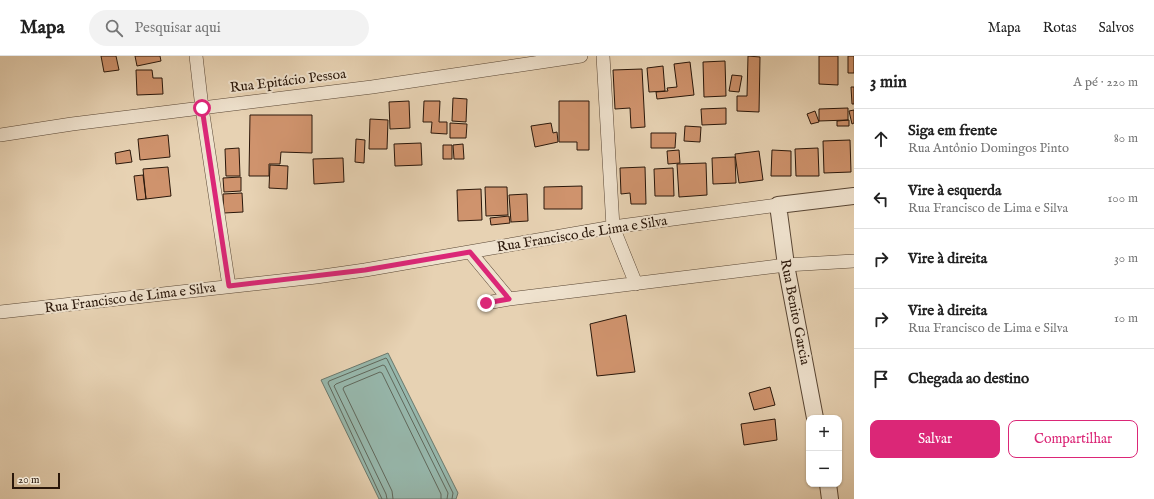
<!DOCTYPE html>
<html lang="pt">
<head>
<meta charset="utf-8">
<style>
	body { margin:0; font-family:"IM FELL English",serif; background:#f2f2f2; color:#222 }
	.controls { position:absolute; right:12px; bottom:12px; display:grid; overflow:hidden; border-radius:8px; box-shadow:0 1px 3px #0004 }
	.controls button { width:36px; height:36px; display:grid; place-items:center; padding:0; border:0; border-bottom:1px solid #e0e0e0; background:#fff; color:#222; font:20px sans-serif }
	.scale { position:absolute; left:12px; bottom:10px; width:48px; box-sizing:border-box; padding-left:4px; border:2px solid #2a170a; border-top:0; font-size:11px; line-height:14px; white-space:nowrap; color:#2a170a; -webkit-text-stroke:3px #efe2ce; paint-order:stroke }
	.stop { position:absolute; width:12px; height:12px; margin:-9px; border:3px solid #db2777; border-radius:50%; background:#fff }
	.stop.end { background:#db2777; border-color:#fff; box-shadow:0 1px 4px #0008 }
	.list { margin:0; padding:0; list-style:none }
	h2 { display:flex; justify-content:space-between; align-items:center; height:52px; margin:0; padding:0 16px; font-size:17px }
	h2 small { font-size:13px; font-weight:400; color:#767676 }
	.list li { display:grid; grid-template-columns:26px 1fr auto; gap:12px; align-items:center; box-sizing:border-box; height:60px; padding:0 16px; border-top:1px solid #e0e0e0 }
	.list b { display:block; font-size:15px; white-space:nowrap }
	.list p { margin:0; font-size:13px; white-space:nowrap; color:#767676 }
	.list em { font-size:13px; font-style:normal; color:#767676 }
	.actions { display:flex; gap:8px; padding:12px 16px }
	.actions a { flex:1; padding:9px 0; border:1px solid #db2777; border-radius:8px; text-align:center; font-size:14px; color:#db2777 }
	.actions .main { background:#db2777; color:#fff }
	.icon { flex:none; width:22px; height:22px; fill:none; stroke:currentColor; stroke-width:2; stroke-linecap:round; stroke-linejoin:round }
	.map { position:relative; flex:none; width:854px; height:443px; overflow:hidden }
	header { display:flex; align-items:center; gap:24px; box-sizing:border-box; height:56px; padding:0 20px; background:#fff; border-bottom:1px solid #e0e0e0 }
	header strong { font-size:19px }
	nav { display:flex; gap:22px; margin-inline-start:auto; font-size:14px }
	.search { width:280px; height:36px; background:#f2f2f2; display:flex; align-items:center; gap:10px; box-sizing:border-box; padding:0 14px; border-radius:22px; color:#767676; font-size:15px }
	main { display:flex }
	aside { flex:1; background:#fff }
	.map>svg:first-child { display:block }
	.water { fill:#97b8ad; stroke:#6b786c }
	.lines { fill:none; stroke-linecap:round; stroke-linejoin:round }
	.shore { stroke:#60685c; stroke-width:1 }
	.building { fill:#cf936d; stroke:#2a170a }
	.minor-casing { stroke:#594634; stroke-width:14 }
	.tertiary-casing { stroke:#594634; stroke-width:18 }
	.minor { stroke:#efe2ce; stroke-width:13 }
	.tertiary { stroke:#efe2ce; stroke-width:16 }
	.route { stroke:#db2777; stroke-width:5 }
	.labels { text-anchor:middle; dominant-baseline:central; stroke-width:4; stroke-linejoin:round; paint-order:stroke }
	.street-label { font-size:14px; fill:#2a170a; stroke:#efe2ce }
</style>
</head>
<body>
<header>
<strong>Mapa</strong>
<div class="search"><svg class="icon" aria-label="search" viewBox="0 0 24 24"><circle cx="10" cy="10" r="6"/><path d="M15 15l6 6"/></svg>Pesquisar aqui</div>
<nav><a>Mapa</a><a>Rotas</a><a>Salvos</a></nav>
</header>
<main>
<div class="map">
<svg width="854" height="443" viewBox="0 0 854 443">
	<rect width="100%" height="100%" fill="#e7d2b3"/>
	<filter id="stains"><feTurbulence type="fractalNoise" baseFrequency=".005" numOctaves="4"/><feColorMatrix values="0 0 0 0 .2 0 0 0 0 .09 0 0 0 0 .02 0 0 0 .5 -.17"/></filter>
	<radialGradient id="worn" r=".72"><stop offset=".6" stop-color="#630" stop-opacity="0"/><stop offset="1" stop-color="#630" stop-opacity=".3"/></radialGradient>
	<path class="water" d="M 388,297 L 458,437 L 456,443 L 379,443 L 321,324 Z"/>
	<g class="lines">
		<path class="shore" d="M 382,443 L 328,327 L 329,325 L 386,302 L 387,303 L 453,437 L 452,443
			M 387,443 L 386,438 L 334,330 L 336,328 L 383,309 L 385,310 L 448,437 L 447,443
			M 393,443 L 392,435 L 343,333 L 344,331 L 380,316 L 382,317 L 441,438 L 441,443"/>
	</g>
	<path class="building" d="M 101,0 L 116,0 L 119,14 L 104,16 Z
		M 135,0 L 160,0 L 161,5 L 137,10 Z
		M 748,0 L 760,1 L 759,56 L 737,55 L 737,40 L 747,40 Z
		M 819,0 L 838,0 L 838,29 L 819,28 Z
		M 848,0 L 854,0 L 854,17 L 848,17 Z
		M 725,5 L 726,40 L 704,41 L 703,6 Z
		M 690,6 L 694,39 L 657,43 L 656,36 L 668,35 L 667,32 L 677,31 L 674,8 Z
		M 663,10 L 665,35 L 649,36 L 647,12 Z
		M 642,13 L 645,71 L 631,72 L 630,52 L 615,53 L 613,14 Z
		M 136,14 L 152,14 L 153,22 L 162,22 L 163,38 L 137,39 Z
		M 732,19 L 742,20 L 739,36 L 729,35 Z
		M 851,31 L 854,31 L 854,48 L 852,48 Z
		M 453,42 L 467,43 L 466,66 L 452,65 Z
		M 409,45 L 410,72 L 390,73 L 389,46 Z
		M 424,45 L 440,45 L 439,66 L 447,66 L 447,78 L 431,77 L 432,66 L 423,66 Z
		M 559,45 L 589,45 L 589,94 L 577,94 L 577,86 L 559,86 Z
		M 726,52 L 726,68 L 702,69 L 701,53 Z
		M 848,52 L 848,64 L 819,65 L 819,53 Z
		M 854,54 L 854,67 L 852,68 L 849,55 Z
		M 815,55 L 819,66 L 811,68 L 807,58 Z
		M 250,59 L 312,59 L 312,97 L 281,96 L 280,108 L 269,108 L 269,120 L 249,120 Z
		M 370,63 L 388,64 L 387,93 L 369,93 Z
		M 849,64 L 849,70 L 837,70 L 837,65 Z
		M 450,67 L 467,68 L 466,82 L 450,82 Z
		M 551,67 L 553,77 L 557,76 L 558,86 L 535,91 L 531,70 Z
		M 685,70 L 701,71 L 700,86 L 684,85 Z
		M 651,77 L 676,77 L 675,92 L 651,92 Z
		M 168,79 L 170,101 L 140,104 L 138,83 Z
		M 356,83 L 365,84 L 364,107 L 355,106 Z
		M 850,84 L 851,116 L 824,117 L 823,85 Z
		M 421,87 L 422,109 L 395,110 L 394,88 Z
		M 463,88 L 464,103 L 454,103 L 453,89 Z
		M 443,89 L 452,89 L 452,103 L 443,103 Z
		M 239,92 L 240,120 L 226,120 L 225,93 Z
		M 818,92 L 819,120 L 796,120 L 795,93 Z
		M 130,94 L 132,106 L 116,108 L 115,97 Z
		M 679,94 L 680,107 L 668,108 L 667,95 Z
		M 772,94 L 791,95 L 791,120 L 771,120 Z
		M 759,95 L 763,124 L 739,127 L 735,98 Z
		M 735,101 L 736,127 L 713,128 L 712,102 Z
		M 343,102 L 344,126 L 314,128 L 313,103 Z
		M 706,107 L 707,139 L 679,141 L 677,108 Z
		M 270,109 L 288,110 L 287,133 L 269,132 Z
		M 168,111 L 171,140 L 146,143 L 143,113 Z
		M 645,111 L 646,148 L 631,148 L 630,137 L 621,138 L 620,112 Z
		M 673,112 L 674,140 L 655,140 L 654,113 Z
		M 143,119 L 146,143 L 137,144 L 134,120 Z
		M 241,121 L 241,135 L 224,136 L 223,122 Z
		M 582,130 L 582,153 L 544,153 L 544,131 Z
		M 485,131 L 507,131 L 508,159 L 486,160 Z
		M 481,133 L 482,164 L 458,165 L 457,134 Z
		M 242,137 L 243,156 L 224,157 L 223,138 Z
		M 527,138 L 528,165 L 511,166 L 509,139 Z
		M 509,160 L 510,167 L 491,169 L 490,162 Z
		M 626,259 L 635,316 L 597,320 L 590,268 Z
		M 770,331 L 775,349 L 754,354 L 749,337 Z
		M 775,363 L 777,384 L 744,389 L 741,368 Z"/>
	<g class="lines">
		<defs>
			<path id="minor" d="M 196,0 L 202,52 L 229,230
				M 603,0 L 613,171 L 636,228
				M 0,79 L 72,68 L 372,31 L 581,0
				M 470,196 L 509,243
				M 486,247 L 509,243 L 786,209 L 854,205
				M 0,256 L 316,221 L 365,214 L 613,171 L 778,149"/>
			<path id="tertiary" d="M 815,362 L 786,209 L 778,149 L 854,140
				M 828,428 L 830,443"/>
		</defs>
		<use href="#minor" class="minor-casing"/>
		<use href="#tertiary" class="tertiary-casing"/>
		<use href="#minor" class="minor"/>
		<use href="#tertiary" class="tertiary"/>
	</g>
	<g class="lines">
		<path class="route" d="M 202,52 L 229,230 L 365,214 L 470,196 L 509,243 L 486,247"/>
	</g>
	<g class="labels">
		<g class="street-label">
			<text transform="translate(288 25) rotate(-7)">Rua Epitácio Pessoa</text>
			<text transform="translate(582 178) rotate(-9)">Rua Francisco de Lima e Silva</text>
			<text transform="translate(130 242) rotate(-7)">Rua Francisco de Lima e Silva</text>
			<text transform="translate(795 256) rotate(79)">Rua Benito Garcia</text>
		</g>
	</g>
	<rect width="100%" height="100%" filter="url(#stains)"/>
	<rect width="100%" height="100%" fill="url(#worn)"/>
</svg>
<div class="controls">
<button>+</button>
<button>−</button>
</div>
<div class="scale">20 m</div>
<div class="stop" style="left:202px;top:52px"></div>
<div class="stop end" style="left:486px;top:247px"></div>
</div>
<aside>
<h2>3 min<small>A pé · 220 m</small></h2>
<ul class="list">
<li><svg class="icon" aria-label="ahead" viewBox="0 0 24 24"><path d="M12 20V5M6 11l6-6 6 6"/></svg><div><b>Siga em frente</b><p>Rua Antônio Domingos Pinto</p></div><em>80 m</em></li>
<li><svg class="icon" aria-label="left" viewBox="0 0 24 24"><path d="M17 20v-9H6M10 6l-5 5 5 5"/></svg><div><b>Vire à esquerda</b><p>Rua Francisco de Lima e Silva</p></div><em>100 m</em></li>
<li><svg class="icon" aria-label="right" viewBox="0 0 24 24"><path d="M7 20v-9h11M14 6l5 5-5 5"/></svg><div><b>Vire à direita</b></div><em>30 m</em></li>
<li><svg class="icon" aria-label="right" viewBox="0 0 24 24"><path d="M7 20v-9h11M14 6l5 5-5 5"/></svg><div><b>Vire à direita</b><p>Rua Francisco de Lima e Silva</p></div><em>10 m</em></li>
<li><svg class="icon" aria-label="arrive" viewBox="0 0 24 24"><path d="M6 21V4h12l-3 4 3 4H6"/></svg><div><b>Chegada ao destino</b></div></li>
</ul>
<div class="actions"><a class="main">Salvar</a><a>Compartilhar</a></div>
</aside>
</main>
</body>
</html>
